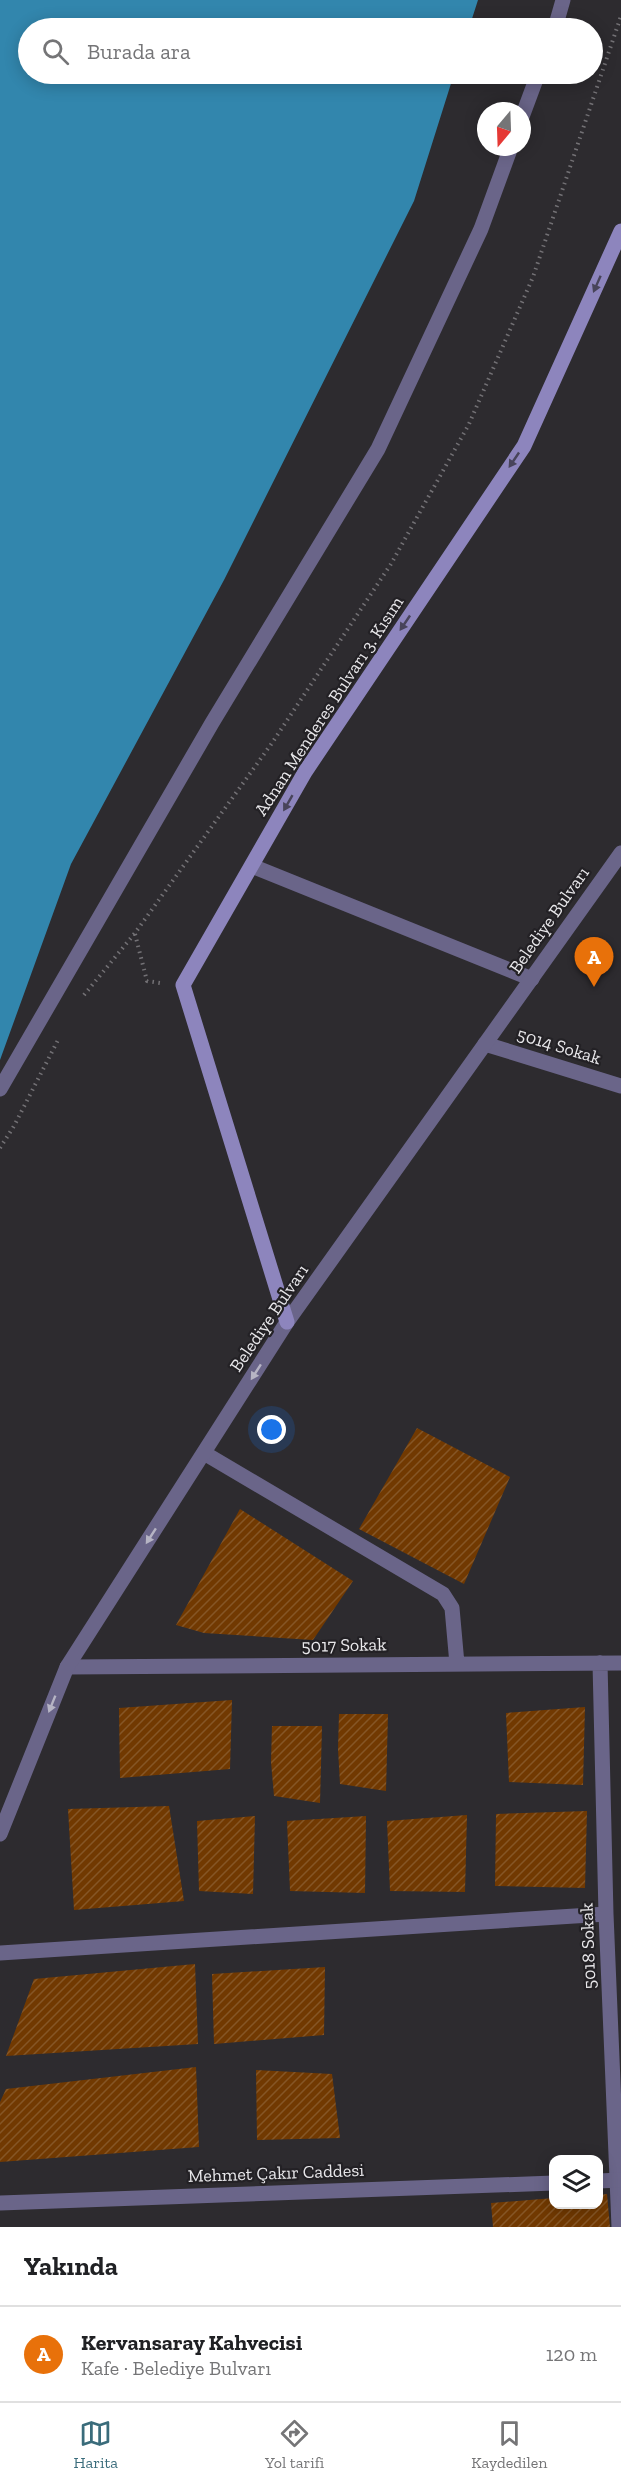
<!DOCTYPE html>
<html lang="tr">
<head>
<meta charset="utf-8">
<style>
	body { margin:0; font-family:"Zilla Slab",serif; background:#f2f2f2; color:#202124 }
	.controls { position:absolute; right:18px; bottom:18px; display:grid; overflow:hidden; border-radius:12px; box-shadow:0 3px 15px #0003 }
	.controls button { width:54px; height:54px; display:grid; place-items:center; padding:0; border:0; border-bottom:2px solid #e0e0e0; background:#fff; color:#202124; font:30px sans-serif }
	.compass { position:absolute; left:477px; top:102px; width:54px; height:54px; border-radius:50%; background:#fff; box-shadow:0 3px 15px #0003; rotate:199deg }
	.you { position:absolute; left:272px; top:1430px; width:21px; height:21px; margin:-15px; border:4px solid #fff; border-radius:50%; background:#1a73e8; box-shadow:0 0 0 9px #1a73e833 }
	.badge { display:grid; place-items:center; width:39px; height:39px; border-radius:50%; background:#3a6c7b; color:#fff; font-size:20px; font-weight:700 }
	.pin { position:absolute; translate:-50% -50px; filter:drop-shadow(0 2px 3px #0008) }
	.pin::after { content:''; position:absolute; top:32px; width:21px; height:18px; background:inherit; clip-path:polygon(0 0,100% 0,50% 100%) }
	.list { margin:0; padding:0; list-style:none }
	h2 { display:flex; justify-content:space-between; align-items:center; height:78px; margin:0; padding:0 24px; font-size:26px }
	h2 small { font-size:20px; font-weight:400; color:#757577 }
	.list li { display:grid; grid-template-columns:39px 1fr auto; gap:18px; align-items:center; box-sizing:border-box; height:96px; padding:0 24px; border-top:2px solid #e0e0e0 }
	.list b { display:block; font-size:22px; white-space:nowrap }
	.list p { margin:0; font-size:20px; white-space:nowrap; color:#757577 }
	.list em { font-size:20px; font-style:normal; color:#757577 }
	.icon { flex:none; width:33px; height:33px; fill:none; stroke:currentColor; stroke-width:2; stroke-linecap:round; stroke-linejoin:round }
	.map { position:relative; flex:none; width:621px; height:2227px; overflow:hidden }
	.search { position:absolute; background:#fff; box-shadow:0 3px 15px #0003; left:18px; right:18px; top:18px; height:66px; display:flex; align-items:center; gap:15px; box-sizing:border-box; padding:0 21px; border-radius:33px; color:#757577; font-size:22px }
	.sheet { height:174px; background:#fff }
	nav { display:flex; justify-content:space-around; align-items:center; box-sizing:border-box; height:84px; border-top:2px solid #e0e0e0; background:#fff; font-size:16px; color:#757577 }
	nav a { display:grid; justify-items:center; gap:3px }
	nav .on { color:#3a6c7b }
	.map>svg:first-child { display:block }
	.water { fill:#3286ad }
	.building { fill:url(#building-hatch) }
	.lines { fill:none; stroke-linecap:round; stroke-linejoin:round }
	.path { stroke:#737175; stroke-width:4; stroke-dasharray:1.5 4.5; stroke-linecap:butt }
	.pedestrian { stroke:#6a6589; stroke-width:15 }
	.minor { stroke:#6a6589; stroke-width:15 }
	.tertiary { stroke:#6a6589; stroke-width:15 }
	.secondary { stroke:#8d85bd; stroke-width:15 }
	.oneway { fill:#48445a }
	.oneway2 { fill:#b6b4c4 }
	.labels { text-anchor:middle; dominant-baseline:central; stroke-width:4.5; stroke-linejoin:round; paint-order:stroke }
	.street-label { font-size:18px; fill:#e9e8eb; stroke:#232125 }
</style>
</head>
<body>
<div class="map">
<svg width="621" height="2227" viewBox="0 0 621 2227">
	<defs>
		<pattern id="building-hatch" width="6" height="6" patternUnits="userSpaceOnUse" patternTransform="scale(1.5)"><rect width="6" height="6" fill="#713901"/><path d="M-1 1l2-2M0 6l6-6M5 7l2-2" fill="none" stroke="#855626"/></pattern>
	</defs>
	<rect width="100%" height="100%" fill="#2d2b2f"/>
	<path class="water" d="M 0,0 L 478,0 L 469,28 L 28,28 L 28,74 L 454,74 L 414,201 L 224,580 L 71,864 L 0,1060 Z"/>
	<path class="building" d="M 417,1428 L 510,1477 L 464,1584 L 359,1529 Z
		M 240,1509 L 353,1581 L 313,1640 L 204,1633 L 176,1625 Z
		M 232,1700 L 230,1769 L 120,1778 L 119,1708 Z
		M 585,1707 L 583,1785 L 509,1782 L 506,1713 Z
		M 339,1714 L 388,1714 L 386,1791 L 340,1784 L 338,1749 Z
		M 272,1726 L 322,1726 L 320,1803 L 274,1796 L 271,1762 Z
		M 169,1806 L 184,1901 L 74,1910 L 68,1809 Z
		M 587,1811 L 585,1888 L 495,1886 L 496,1814 Z
		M 467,1815 L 465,1892 L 390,1891 L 387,1821 Z
		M 255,1816 L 253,1894 L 199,1891 L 197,1821 Z
		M 366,1816 L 365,1893 L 290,1891 L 287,1821 Z
		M 195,1964 L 198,2044 L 6,2056 L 34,1979 Z
		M 325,1967 L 324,2035 L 214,2044 L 212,1974 Z
		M 196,2067 L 199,2147 L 0,2162 L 0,2102 L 6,2089 Z
		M 256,2070 L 332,2074 L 340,2138 L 257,2140 Z
		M 607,2194 L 610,2227 L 493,2227 L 491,2203 L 554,2198 L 554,2204 L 598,2204 L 598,2195 Z"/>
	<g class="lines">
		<path class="path" d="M 135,934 L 147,981 L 160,983
			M 84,995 L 135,933 L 272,743 L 391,564 L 469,424 L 533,277 L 621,16
			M 0,1148 L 14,1126 L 58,1040"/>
		<path class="pedestrian" d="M 555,28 L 563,0
			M 522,117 L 538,74
			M 0,1089 L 212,723 L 378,449 L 481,229 L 511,147"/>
		<path class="minor" d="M 252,866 L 532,979
			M 485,1044 L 621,1086
			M 204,1453 L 443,1594 L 452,1608 L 457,1664
			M 600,1663 L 606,1914 L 619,2227
			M 67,1667 L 621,1663
			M 0,1953 L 606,1914"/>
		<path class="tertiary" d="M 0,1834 L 67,1667 L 287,1322 L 621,853
			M 598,2181 L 621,2180
			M 0,2203 L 554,2183"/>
		<path class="secondary" d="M 287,1322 L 183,985 L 305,772 L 524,446 L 621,231"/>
	</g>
	<defs><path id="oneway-solid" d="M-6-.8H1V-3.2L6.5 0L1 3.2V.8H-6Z" transform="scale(1.5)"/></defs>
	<g class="oneway">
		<use href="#oneway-solid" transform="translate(597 284) rotate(114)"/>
		<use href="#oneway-solid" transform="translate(514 460) rotate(124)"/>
		<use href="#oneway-solid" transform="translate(405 623) rotate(124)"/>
		<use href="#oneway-solid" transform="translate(288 803) rotate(120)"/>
	</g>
	<g class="oneway2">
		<use href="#oneway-solid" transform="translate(256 1372) rotate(123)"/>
		<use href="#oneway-solid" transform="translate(151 1536) rotate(123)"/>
		<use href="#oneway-solid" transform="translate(52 1704) rotate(112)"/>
	</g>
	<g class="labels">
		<g class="street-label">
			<text transform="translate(329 706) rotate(-57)">Adnan Menderes Bulvarı 3. Kısım</text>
			<text transform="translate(549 920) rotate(-55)">Belediye Bulvarı</text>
			<text transform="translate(559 1046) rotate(17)">5014 Sokak</text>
			<text transform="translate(269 1318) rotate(-56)">Belediye Bulvarı</text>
			<text transform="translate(344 1645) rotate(-1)">5017 Sokak</text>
			<text transform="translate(588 1946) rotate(-92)">5018 Sokak</text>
			<text transform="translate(276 2173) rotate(-2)">Mehmet Çakır Caddesi</text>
		</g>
	</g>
</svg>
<div class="controls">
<button><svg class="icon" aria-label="layers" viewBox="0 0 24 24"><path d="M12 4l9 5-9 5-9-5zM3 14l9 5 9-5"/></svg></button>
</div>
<svg class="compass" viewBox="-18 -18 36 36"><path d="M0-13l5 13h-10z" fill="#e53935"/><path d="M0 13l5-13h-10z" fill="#757577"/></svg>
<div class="you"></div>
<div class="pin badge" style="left:594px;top:987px;background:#e8710a">A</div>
<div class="search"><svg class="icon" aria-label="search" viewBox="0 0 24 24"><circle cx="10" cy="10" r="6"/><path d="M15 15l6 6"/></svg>Burada ara</div>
</div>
<section class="sheet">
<h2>Yakında<small></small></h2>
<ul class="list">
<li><span class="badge" style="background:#e8710a">A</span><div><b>Kervansaray Kahvecisi</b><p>Kafe · Belediye Bulvarı</p></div><em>120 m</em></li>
</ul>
</section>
<nav>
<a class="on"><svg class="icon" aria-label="map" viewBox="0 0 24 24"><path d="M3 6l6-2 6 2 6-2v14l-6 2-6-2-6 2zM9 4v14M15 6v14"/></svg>Harita</a>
<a><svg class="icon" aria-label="directions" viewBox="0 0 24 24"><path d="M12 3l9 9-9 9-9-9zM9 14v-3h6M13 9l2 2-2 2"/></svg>Yol tarifi</a>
<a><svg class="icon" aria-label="saved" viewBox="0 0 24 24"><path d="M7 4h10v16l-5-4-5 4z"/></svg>Kaydedilen</a>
</nav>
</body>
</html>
